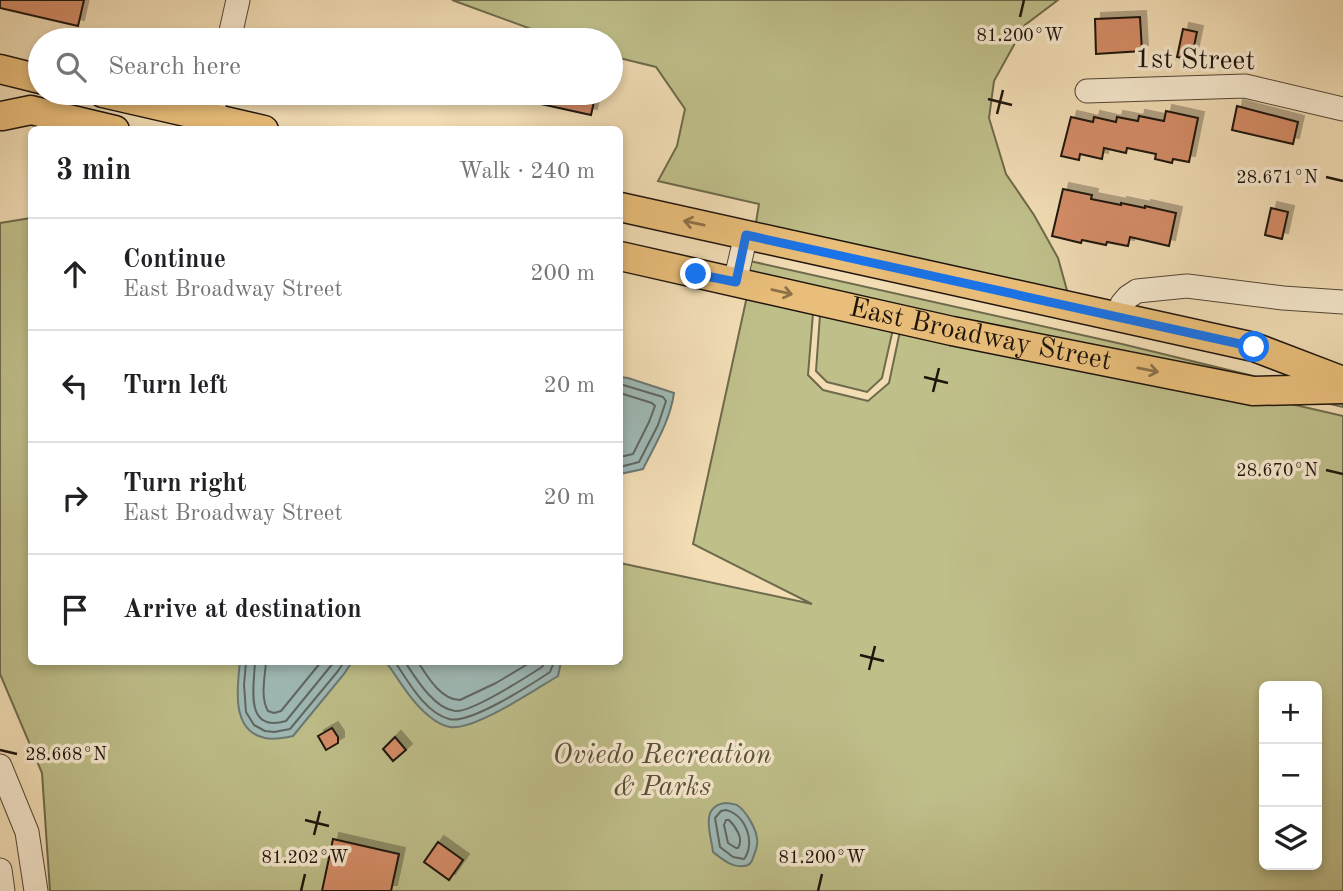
<!DOCTYPE html>
<html lang="en">
<head>
<meta charset="utf-8">
<style>
	body { margin:0; font-family:"Old Standard TT",serif; background:#f6f6f6; color:#202124 }
	.controls { position:absolute; right:21px; bottom:21px; display:grid; overflow:hidden; border-radius:10px; box-shadow:0 4px 10px #0003 }
	.controls button { width:63px; height:63px; display:grid; place-items:center; padding:0; border:0; border-bottom:2px solid #e0e0e0; background:#fff; color:#202124; font:35px sans-serif }
	.stop { position:absolute; width:21px; height:21px; margin:-16px; border:5px solid #1a73e8; border-radius:50%; background:#fff }
	.stop.end { background:#1a73e8; border-color:#fff; box-shadow:0 2px 7px #0008 }
	.list { margin:0; padding:0; list-style:none }
	h2 { display:flex; justify-content:space-between; align-items:center; height:91px; margin:0; padding:0 28px; font-size:30px }
	h2 small { font-size:23px; font-weight:400; color:#757577 }
	.list li { display:grid; grid-template-columns:46px 1fr auto; gap:21px; align-items:center; box-sizing:border-box; height:112px; padding:0 28px; border-top:2px solid #e0e0e0 }
	.list b { display:block; font-size:26px; white-space:nowrap }
	.list p { margin:0; font-size:23px; white-space:nowrap; color:#757577 }
	.list em { font-size:23px; font-style:normal; color:#757577 }
	.icon { flex:none; width:38px; height:38px; fill:none; stroke:currentColor; stroke-width:2; stroke-linecap:round; stroke-linejoin:round }
	.map { position:relative; flex:none; width:1343px; height:891px; overflow:hidden }
	.search { position:absolute; background:#fff; box-shadow:0 4px 10px #0003; left:28px; top:28px; width:595px; height:77px; display:flex; align-items:center; gap:18px; box-sizing:border-box; padding:0 24px; border-radius:38px; color:#757577; font-size:26px }
	.panel { position:absolute; background:#fff; box-shadow:0 4px 10px #0003; left:28px; top:126px; width:595px; height:539px; border-radius:10px }
	.map>svg:first-child { display:block }
	.green { fill:#bfbf8a; stroke:#6e6a4b; stroke-width:2; fill-rule:evenodd }
	.water { fill:#9fbab7; stroke:#6b7873; stroke-width:2 }
	.lines { fill:none; stroke-linecap:round; stroke-linejoin:round }
	.shore { stroke:#5e6762; stroke-width:2 }
	.building { fill:#d58d67; stroke:#1d140c; stroke-width:2; filter:url(#shadow) }
	.minor-casing { stroke:#524636; stroke-width:25 }
	.major-casing { stroke:#1d140c; stroke-width:31 }
	.minor { stroke:#f7e9cf; stroke-width:23 }
	.major { stroke:#e9be7a; stroke-width:28 }
	.oneway { stroke:#8d7248 }
	.route { stroke:#1a73e8; stroke-width:9 }
	.ticks { fill:none; stroke:#1d140c; stroke-width:2.5 }
	.labels { text-anchor:middle; dominant-baseline:central; stroke-width:7; stroke-linejoin:round; paint-order:stroke }
	.street-label { font-size:28px; fill:#1d140c; stroke:#f7e9cf }
	.park-label { font-size:28px; font-style:italic; fill:#565038; stroke:#f7e9cf }
	.ticks-label { font-size:18px; text-anchor:middle; fill:#1d140c; stroke:#f7e9cf; stroke-width:7; stroke-linejoin:round; paint-order:stroke }
</style>
</head>
<body>
<div class="map">
<svg width="1343" height="891" viewBox="0 0 1343 891">
	<defs>
		<filter id="shadow"><feDropShadow dx="6" dy="-6" stdDeviation="0" flood-color="#0004"/></filter>
	</defs>
	<rect width="100%" height="100%" fill="#f2ddb5"/>
	<filter id="stains"><feTurbulence type="fractalNoise" baseFrequency=".00286" numOctaves="4"/><feColorMatrix values="0 0 0 0 .2 0 0 0 0 .09 0 0 0 0 .02 0 0 0 .5 -.17"/></filter>
	<radialGradient id="worn" r=".72"><stop offset=".6" stop-color="#630" stop-opacity="0"/><stop offset="1" stop-color="#630" stop-opacity=".3"/></radialGradient>
	<path class="green" d="M 452,0 L 1058,0 L 1025,25 L 994,81 L 989,118 L 1006,174 L 1034,215 L 1058,258 L 1073,312 L 753,241 L 759,204 L 658,181 L 677,146 L 685,109 L 656,67 L 611,56 L 611,40 L 561,40 Z
		M 31,218 L 32,662 L 620,662 L 620,563 L 812,604 L 693,544 L 749,287 L 814,301 L 808,375 L 823,390 L 868,401 L 889,383 L 900,331 L 910,316 L 1343,416 L 1343,891 L 50,891 L 42,773 L 0,674 L 0,223 ZM 1264,686 L 1317,686 L 1317,865 L 1264,865 Z
		M 750,261 L 1122,344 L 1343,398 L 1343,407 L 912,308 L 893,329 L 882,378 L 867,392 L 827,382 L 816,371 L 821,301 L 747,279 Z"/>
	<path class="water" d="M 620,377 L 628,378 L 674,393 C 670,421 655,445 643,469 L 620,474 Z
		M 240,662 L 352,662 L 344,674 L 293,736 C 284,738 274,740 265,738 C 231,731 237,688 240,662 Z
		M 386,662 L 561,662 L 558,676 C 536,689 474,731 450,727 C 444,726 435,721 430,717 C 411,702 400,681 386,662 Z
		M 726,803 C 729,803 733,804 737,805 C 746,811 756,828 757,839 C 758,844 756,850 754,855 C 752,862 750,866 743,866 C 732,868 721,858 713,852 C 711,834 699,806 726,803 Z"/>
	<g class="lines">
		<path class="shore" d="M 620,384 L 663,397 L 666,401 L 658,425 L 639,462 L 620,467
			M 620,393 L 652,403 L 655,406 L 649,422 L 633,454 L 620,457
			M 246,662 L 244,685 L 246,712 L 254,725 L 265,731 L 274,732 L 290,729 L 338,671 L 344,662
			M 255,662 C 254,687 244,733 286,721 L 334,662
			M 266,662 C 265,677 260,697 268,711 L 274,713 L 281,711 L 321,662
			M 395,662 C 408,681 425,713 449,719 C 469,725 532,684 550,672 L 554,662
			M 405,662 C 415,677 434,709 455,711 C 470,713 528,676 542,667 L 545,662
			M 418,662 C 427,676 441,700 460,700 L 496,683 L 531,662
			M 726,810 C 746,815 756,843 744,859 L 733,857 L 720,847 L 715,818 L 721,811 Z
			M 726,820 L 729,820 C 736,827 744,839 738,848 L 736,848 L 728,843 L 724,825 Z"/>
	</g>
	<path class="building" d="M 0,0 L 84,0 L 78,26 L 0,8 Z
		M 1140,17 L 1142,51 L 1096,54 L 1095,19 Z
		M 1183,29 L 1197,32 L 1191,60 L 1177,57 Z
		M 518,93 L 596,93 L 591,115 L 518,99 Z
		M 1237,106 L 1298,122 L 1293,144 L 1232,130 Z
		M 1166,111 L 1198,118 L 1189,162 L 1173,159 L 1172,163 L 1155,159 L 1156,154 L 1127,148 L 1126,153 L 1104,148 L 1102,159 L 1080,154 L 1079,160 L 1061,156 L 1071,117 L 1093,122 L 1094,117 L 1116,122 L 1117,117 L 1138,121 L 1139,116 L 1164,121 Z
		M 1063,189 L 1092,195 L 1091,199 L 1121,205 L 1121,203 L 1145,208 L 1145,206 L 1176,213 L 1169,246 L 1130,237 L 1128,246 L 1107,242 L 1106,245 L 1082,240 L 1081,243 L 1052,236 Z
		M 1271,208 L 1288,212 L 1282,239 L 1265,235 Z
		M 332,728 L 338,737 L 338,743 L 326,750 L 318,736 Z
		M 395,737 L 406,750 L 393,761 L 383,749 Z
		M 333,839 L 399,854 L 391,891 L 322,891 Z
		M 438,842 L 463,860 L 449,880 L 424,862 Z"/>
	<g class="lines">
		<defs>
			<path id="minor" d="M 229,40 L 238,0
				M 1087,91 L 1245,86 L 1343,109
				M 211,117 L 217,93
				M 735,282 L 746,235
				M 1119,318 L 1122,304 L 1128,297 L 1137,291 L 1187,286 L 1283,298 L 1343,302
				M 0,766 L 27,832 L 36,891
				M 0,870 L 3,891"/>
			<g id="major">
				<path d="M 0,69 L 40,79"/>
				<path d="M 103,93 L 264,130"/>
				<path d="M 2,116 L 31,110 L 115,130"/>
				<path d="M 620,207 L 1254,347 L 1343,381"/>
				<path id="s1" d="M 620,256 L 952,331 L 1253,391 L 1343,389"/>
			</g>
		</defs>
		<use href="#minor" class="minor-casing"/>
		<use href="#major" class="major-casing"/>
		<use href="#minor" class="minor"/>
		<use href="#major" class="major"/>
	</g>
	<defs><path id="oneway-shaft" d="M-6 0H5M1.5-3L5.5 0L1.5 3" fill="none" stroke-width="1.6" stroke-linecap="round" stroke-linejoin="round" transform="scale(1.75)"/></defs>
	<g class="oneway">
		<use href="#oneway-shaft" transform="translate(694 223) rotate(-168)"/>
		<use href="#oneway-shaft" transform="translate(782 292) rotate(13)"/>
		<use href="#oneway-shaft" transform="translate(1148 370) rotate(11)"/>
	</g>
	<g class="lines">
		<path class="route" d="M 696,274 L 736,282 L 746,235 L 1254,347"/>
	</g>
	<path class="ticks" d="M 1020,17 L 1024,0M 988,99 L 1012,105M 997,114 L 1003,90M 1326,177 L 1343,181M 924,377 L 948,383M 933,392 L 939,368M 1326,470 L 1343,474M 860,655 L 884,661M 869,670 L 875,646M 0,750 L 17,754M 305,820 L 329,826M 314,835 L 320,811M 301,891 L 305,874M 818,891 L 822,874"/>
	<g class="labels">
		<g class="street-label">
			<text transform="translate(1195 61) rotate(1)">1st Street</text>
			<text stroke="none"><textPath href="#s1" startOffset="369">East Broadway Street</textPath></text>
		</g>
		<g class="park-label">
			<text x="662" y="756">Oviedo Recreation<tspan x="662" dy="32">&amp; Parks</tspan></text>
		</g>
	</g>
	<g class="ticks-label">
		<text x="1020" y="41">81.200°W</text>
		<text x="1277" y="183">28.671°N</text>
		<text x="1277" y="476">28.670°N</text>
		<text x="66" y="760">28.668°N</text>
		<text x="305" y="863">81.202°W</text>
		<text x="822" y="863">81.200°W</text>
	</g>
	<rect width="100%" height="100%" filter="url(#stains)"/>
	<rect width="100%" height="100%" fill="url(#worn)"/>
</svg>
<div class="controls">
<button>+</button>
<button>−</button>
<button><svg class="icon" aria-label="layers" viewBox="0 0 24 24"><path d="M12 4l9 5-9 5-9-5zM3 14l9 5 9-5"/></svg></button>
</div>
<div class="stop" style="left:1254px;top:347px"></div>
<div class="stop end" style="left:696px;top:274px"></div>
<div class="search"><svg class="icon" aria-label="search" viewBox="0 0 24 24"><circle cx="10" cy="10" r="6"/><path d="M15 15l6 6"/></svg>Search here</div>
<section class="panel">
<h2>3 min<small>Walk · 240 m</small></h2>
<ul class="list">
<li><svg class="icon" aria-label="ahead" viewBox="0 0 24 24"><path d="M12 20V5M6 11l6-6 6 6"/></svg><div><b>Continue</b><p>East Broadway Street</p></div><em>200 m</em></li>
<li><svg class="icon" aria-label="left" viewBox="0 0 24 24"><path d="M17 20v-9H6M10 6l-5 5 5 5"/></svg><div><b>Turn left</b></div><em>20 m</em></li>
<li><svg class="icon" aria-label="right" viewBox="0 0 24 24"><path d="M7 20v-9h11M14 6l5 5-5 5"/></svg><div><b>Turn right</b><p>East Broadway Street</p></div><em>20 m</em></li>
<li><svg class="icon" aria-label="arrive" viewBox="0 0 24 24"><path d="M6 21V4h12l-3 4 3 4H6"/></svg><div><b>Arrive at destination</b></div></li>
</ul>
</section>
</div>
</body>
</html>
